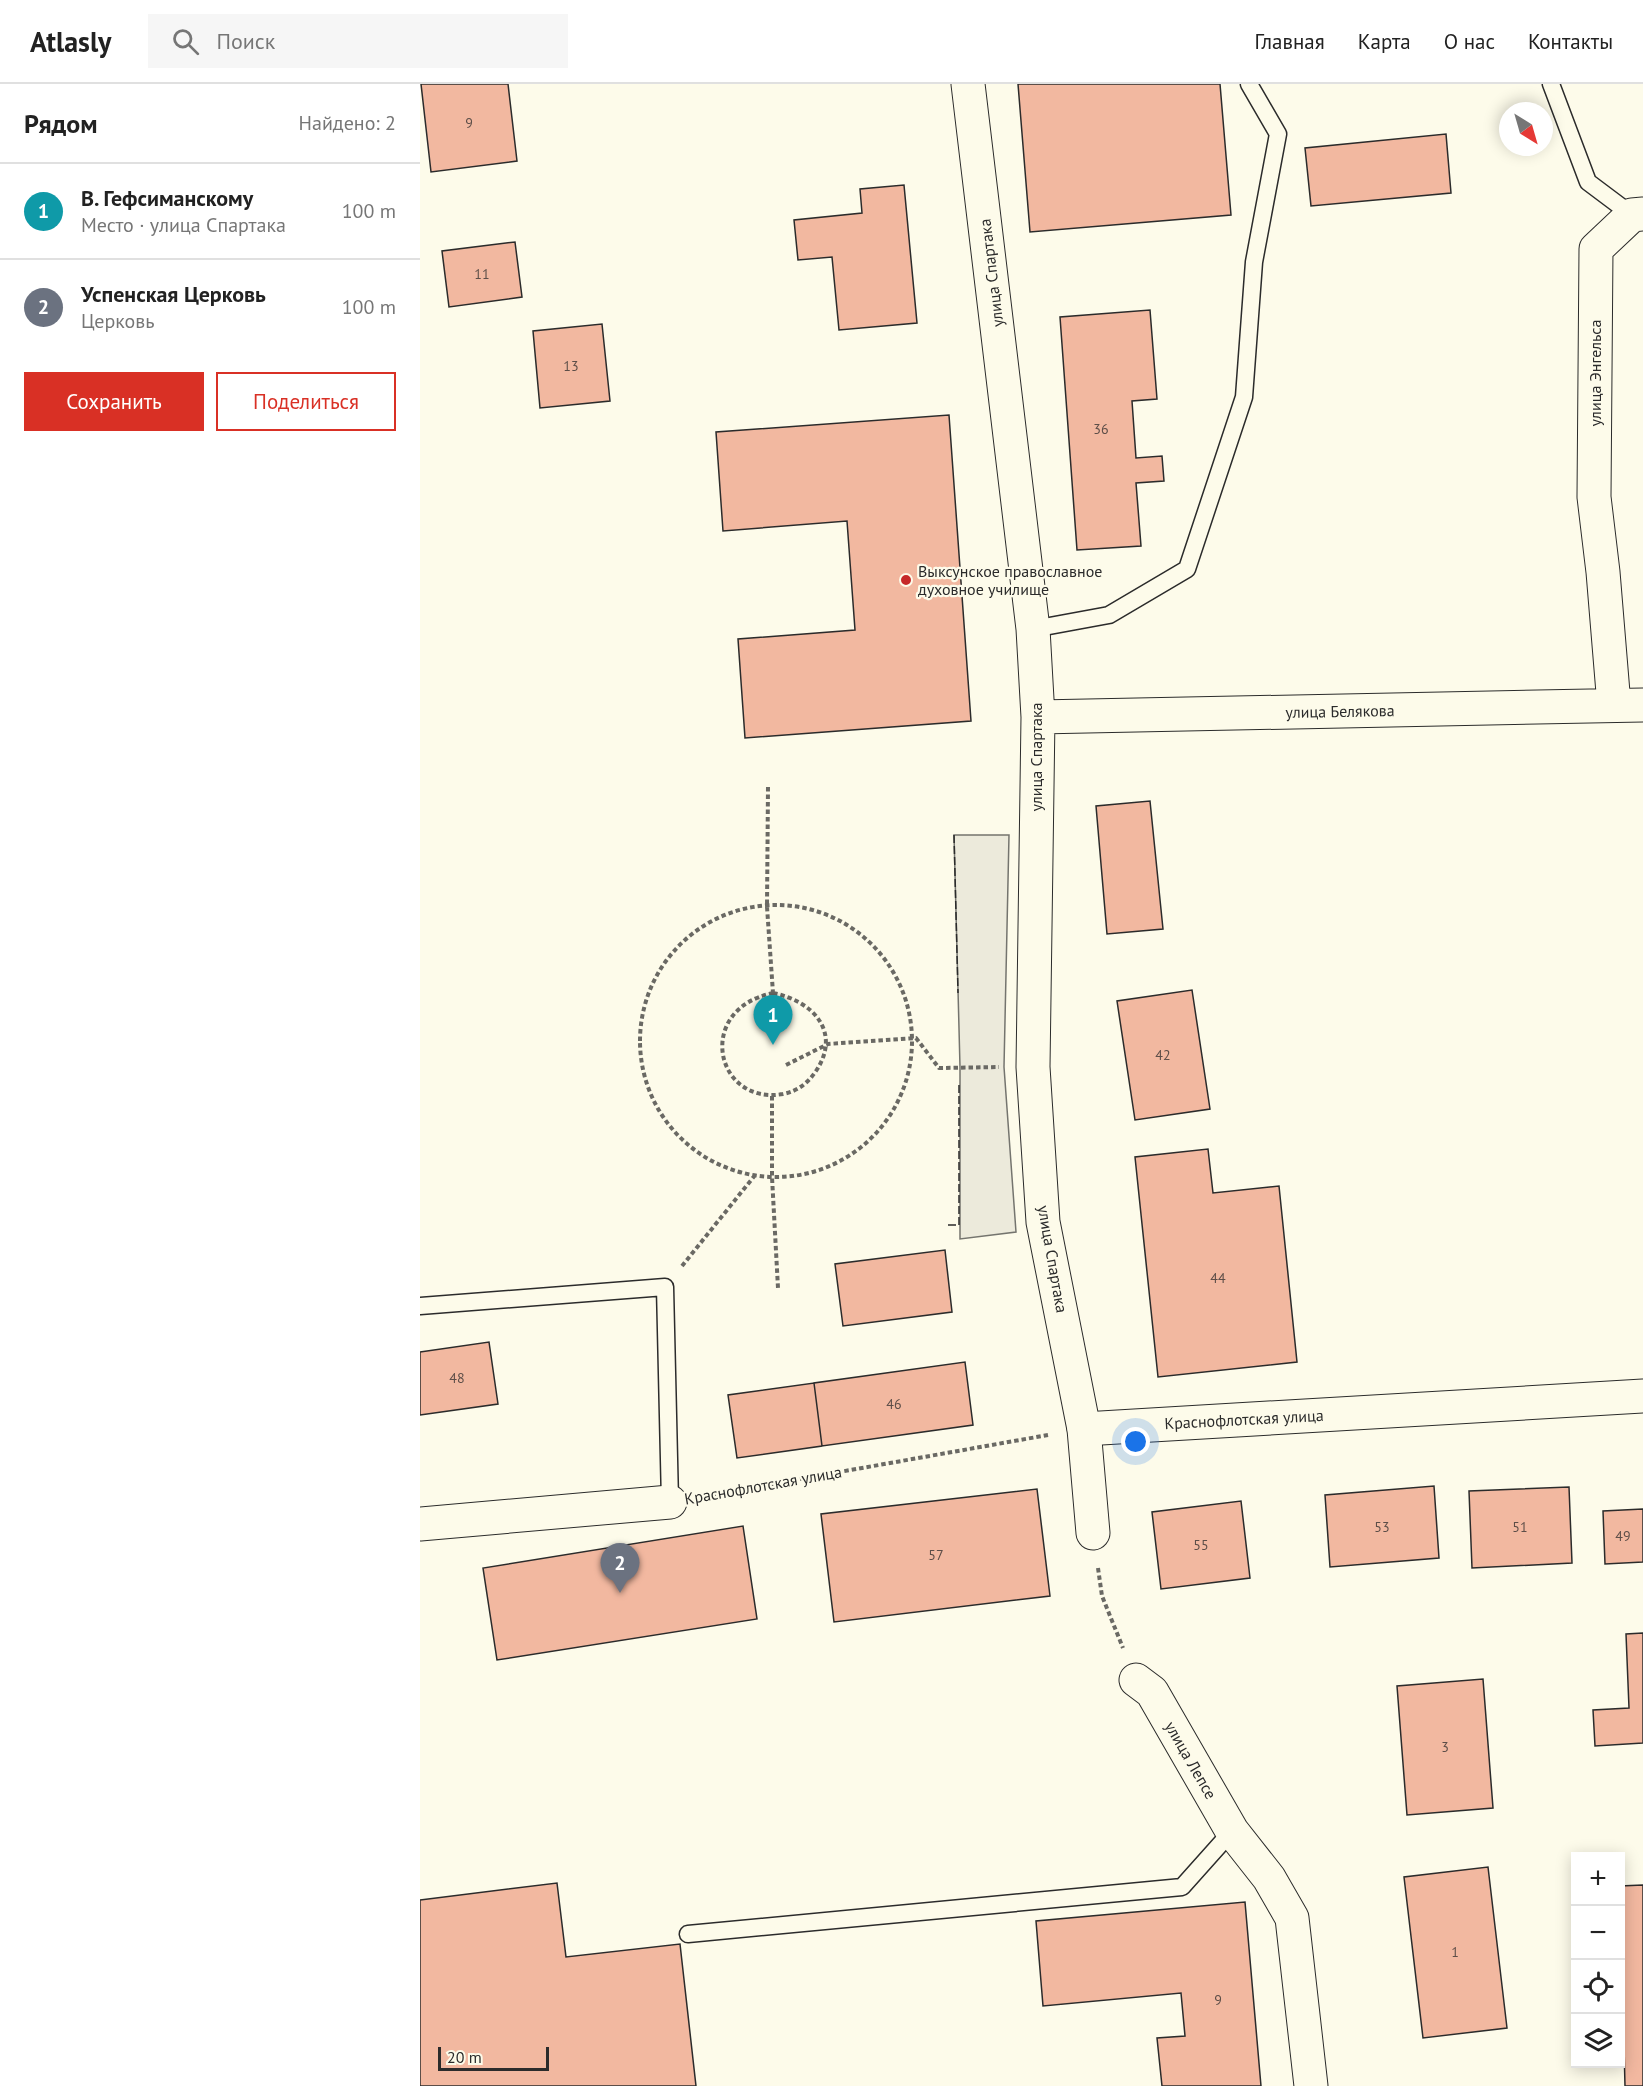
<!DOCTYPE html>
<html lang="ru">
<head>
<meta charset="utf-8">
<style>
	body { margin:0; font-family:"PT Sans",sans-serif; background:#f6f6f6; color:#222 }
	.controls { position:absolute; right:18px; bottom:18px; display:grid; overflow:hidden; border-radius:0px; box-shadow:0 3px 15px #0003 }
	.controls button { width:54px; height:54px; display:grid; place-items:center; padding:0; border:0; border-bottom:2px solid #e0e0e0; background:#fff; color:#222; font:30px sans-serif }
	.compass { position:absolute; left:1079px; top:18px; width:54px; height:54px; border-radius:50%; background:#fff; box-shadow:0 3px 15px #0003; rotate:143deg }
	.scale { position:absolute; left:18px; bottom:15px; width:111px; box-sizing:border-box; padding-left:6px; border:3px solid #2b2b2b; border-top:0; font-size:16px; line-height:21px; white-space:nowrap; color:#2b2b2b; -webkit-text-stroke:4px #fdfbea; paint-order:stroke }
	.you { position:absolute; left:716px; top:1358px; width:21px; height:21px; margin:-15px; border:4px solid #fff; border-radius:50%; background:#1a73e8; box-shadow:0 0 0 9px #1a73e833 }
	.badge { display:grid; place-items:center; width:39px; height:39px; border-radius:50%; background:#d93025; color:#fff; font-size:20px; font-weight:700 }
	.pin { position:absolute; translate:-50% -50px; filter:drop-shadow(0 2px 3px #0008) }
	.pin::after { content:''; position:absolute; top:32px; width:21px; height:18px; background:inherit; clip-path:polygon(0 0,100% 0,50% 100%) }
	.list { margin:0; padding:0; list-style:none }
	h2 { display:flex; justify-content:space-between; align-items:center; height:78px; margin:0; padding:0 24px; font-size:26px }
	h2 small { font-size:20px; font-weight:400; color:#767676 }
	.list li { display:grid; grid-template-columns:39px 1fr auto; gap:18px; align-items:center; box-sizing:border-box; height:96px; padding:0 24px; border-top:2px solid #e0e0e0 }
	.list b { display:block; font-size:22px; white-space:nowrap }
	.list p { margin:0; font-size:20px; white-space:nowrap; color:#767676 }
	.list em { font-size:20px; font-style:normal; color:#767676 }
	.actions { display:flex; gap:12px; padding:18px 24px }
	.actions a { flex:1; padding:14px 0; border:2px solid #d93025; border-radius:0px; text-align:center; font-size:21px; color:#d93025 }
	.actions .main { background:#d93025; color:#fff }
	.icon { flex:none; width:33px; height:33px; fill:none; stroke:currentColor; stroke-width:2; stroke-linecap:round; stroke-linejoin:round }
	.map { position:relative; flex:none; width:1223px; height:2002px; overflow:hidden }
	header { display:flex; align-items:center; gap:36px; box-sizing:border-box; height:84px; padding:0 30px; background:#fff; border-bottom:2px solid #e0e0e0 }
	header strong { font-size:28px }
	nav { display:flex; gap:33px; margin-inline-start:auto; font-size:21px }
	.search { width:420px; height:54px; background:#f6f6f6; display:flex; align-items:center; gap:15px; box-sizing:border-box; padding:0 21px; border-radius:0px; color:#767676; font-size:22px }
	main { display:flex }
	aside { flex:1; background:#fff }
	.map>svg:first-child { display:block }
	.parking { fill:#eceadb; stroke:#74746e; stroke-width:1.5 }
	.building { fill:#f2b8a0; stroke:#2b2b2b; stroke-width:1.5 }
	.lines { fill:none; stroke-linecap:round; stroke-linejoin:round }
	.lane-casing { stroke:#2b2b2b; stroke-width:19 }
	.street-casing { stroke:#2b2b2b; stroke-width:35 }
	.secondary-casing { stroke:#2b2b2b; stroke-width:35 }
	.path { stroke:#6a6964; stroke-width:4; stroke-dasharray:4.5 3; stroke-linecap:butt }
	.lane { stroke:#fdfbea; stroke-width:16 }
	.street { stroke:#fdfbea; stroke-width:33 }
	.secondary { stroke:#fdfbea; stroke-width:33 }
	.fence { stroke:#2b2b2b; stroke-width:1.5; stroke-dasharray:8 3; stroke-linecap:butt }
	.poi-dot { fill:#c62828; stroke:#fdfbea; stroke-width:2 }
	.labels { text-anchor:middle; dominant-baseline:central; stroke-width:4.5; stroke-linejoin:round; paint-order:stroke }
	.number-label { font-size:14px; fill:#5d4e48 }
	.street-label { font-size:16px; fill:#2b2b2b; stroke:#fdfbea }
	.poi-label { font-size:16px; fill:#2b2b2b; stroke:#fdfbea; text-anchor:start }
</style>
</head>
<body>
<header>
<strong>Atlasly</strong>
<div class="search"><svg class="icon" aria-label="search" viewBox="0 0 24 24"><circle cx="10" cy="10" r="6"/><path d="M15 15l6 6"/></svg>Поиск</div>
<nav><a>Главная</a><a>Карта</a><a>О нас</a><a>Контакты</a></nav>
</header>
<main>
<aside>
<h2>Рядом<small>Найдено: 2</small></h2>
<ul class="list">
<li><span class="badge" style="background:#0f9aa8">1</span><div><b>В. Гефсиманскому</b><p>Место · улица Спартака</p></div><em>100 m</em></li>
<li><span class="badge" style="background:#6b7280">2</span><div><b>Успенская Церковь</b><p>Церковь</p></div><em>100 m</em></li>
</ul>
<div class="actions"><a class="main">Сохранить</a><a>Поделиться</a></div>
</aside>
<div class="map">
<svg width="1223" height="2002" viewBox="0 0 1223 2002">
	<rect width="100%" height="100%" fill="#fdfbea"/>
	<path class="parking" d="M 534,751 L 589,751 L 584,983 L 596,1148 L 540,1155 L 540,983 Z"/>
	<path class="building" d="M 1,0 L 88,0 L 97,77 L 11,88 Z
		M 598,0 L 800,0 L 811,131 L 610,148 Z
		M 1026,50 L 1031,109 L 891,122 L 885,64 Z
		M 484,101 L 497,239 L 419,246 L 412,173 L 378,176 L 374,136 L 442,129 L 440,105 Z
		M 95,158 L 102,213 L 29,223 L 22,167 Z
		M 730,226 L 737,315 L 712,317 L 716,374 L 742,372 L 744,397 L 716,399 L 721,462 L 657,466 L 640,233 Z
		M 182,240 L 190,317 L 120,324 L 113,247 Z
		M 529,331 L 551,637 L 325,654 L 318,555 L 435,546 L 427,437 L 303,447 L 296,348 Z
		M 730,717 L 743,845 L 687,850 L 676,722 Z
		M 772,906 L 790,1025 L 715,1036 L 697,917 Z
		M 788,1065 L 793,1109 L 859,1102 L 877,1278 L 738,1293 L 715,1073 Z
		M 525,1166 L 532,1228 L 423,1242 L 415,1180 Z
		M 69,1258 L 78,1320 L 0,1331 L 0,1268 Z
		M 545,1278 L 553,1341 L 402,1362 L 394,1299 Z
		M 394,1299 L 402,1362 L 317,1374 L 308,1311 Z
		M 1014,1402 L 1019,1474 L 910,1483 L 905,1411 Z
		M 1149,1403 L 1152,1479 L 1052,1484 L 1049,1407 Z
		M 617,1405 L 630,1512 L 414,1538 L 401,1430 Z
		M 821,1417 L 830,1494 L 741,1505 L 732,1428 Z
		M 1223,1425 L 1223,1478 L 1185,1480 L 1183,1427 Z
		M 323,1442 L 337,1535 L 77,1576 L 63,1484 Z
		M 1223,1549 L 1223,1659 L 1175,1662 L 1173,1626 L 1209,1624 L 1206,1550 Z
		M 1063,1595 L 1073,1724 L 987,1731 L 977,1602 Z
		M 1068,1783 L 1087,1944 L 1003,1954 L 984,1793 Z
		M 137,1799 L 146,1873 L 260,1860 L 276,2002 L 0,2002 L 0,1816 Z
		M 1223,1801 L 1223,2002 L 1205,2002 L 1200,1802 Z
		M 825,1818 L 841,2002 L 742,2002 L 737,1954 L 765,1952 L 761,1909 L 623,1922 L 616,1837 Z"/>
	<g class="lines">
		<defs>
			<path id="lane" d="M 1131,0 L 1168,98 L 1212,131
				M 613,545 L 689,531 L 767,485 L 824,313 L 834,178 L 858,50 L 829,0
				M 0,1222 L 245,1203 L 250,1418
				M 268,1850 L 762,1803 L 812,1747"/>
			<path id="street" d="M 548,0 L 613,545 L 618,633 L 613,983 L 623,1138 L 664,1345 L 673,1449
				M 1194,621 L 1183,488 L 1174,413 L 1176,165 L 1212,131 L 1223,130
				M 618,633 L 1223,621
				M 0,1440 L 250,1418
				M 716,1596 L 732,1608 L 812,1747 L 849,1794 L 872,1834 L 891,2002"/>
			<path id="secondary" d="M 664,1345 L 1223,1312"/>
		</defs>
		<use href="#lane" class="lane-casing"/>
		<use href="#street" class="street-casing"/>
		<use href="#secondary" class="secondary-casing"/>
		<path class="path" d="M 348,703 L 347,823 L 353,909
			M220 957a136 136 0 1 1 272 0a136 136 0 1 1-272 0Z
			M 353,909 C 393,917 422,948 396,987 C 388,999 378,1007 363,1010 C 295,1022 274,925 353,909 Z
			M 366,981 L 408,960 L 496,954 L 519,984 L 579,983
			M 352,1012 L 352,1093 L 358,1204
			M 262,1182 L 336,1090
			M 284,1412 L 628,1351
			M 678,1484 L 682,1512 L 703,1564"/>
		<use href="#lane" class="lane"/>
		<use href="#street" class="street"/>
		<use href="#secondary" class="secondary"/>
		<path class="fence" d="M 534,751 L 538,909
			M 528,1141 L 539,1141 L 539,998"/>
	</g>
	<circle class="poi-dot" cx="486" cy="496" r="6"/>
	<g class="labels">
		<g class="number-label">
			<text x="49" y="39">9</text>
			<text x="62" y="190">11</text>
			<text x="151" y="282">13</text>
			<text x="681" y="345">36</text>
			<text x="743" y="971">42</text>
			<text x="798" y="1194">44</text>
			<text x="37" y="1294">48</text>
			<text x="474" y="1320">46</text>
			<text x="962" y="1443">53</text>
			<text x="1100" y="1443">51</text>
			<text x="1203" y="1452">49</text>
			<text x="781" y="1461">55</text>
			<text x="516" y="1471">57</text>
			<text x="1025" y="1663">3</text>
			<text x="1035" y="1868">1</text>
			<text x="798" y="1916">9</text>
		</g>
		<g class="street-label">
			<text transform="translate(571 189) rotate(-97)">улица Спартака</text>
			<text transform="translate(1175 289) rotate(-90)">улица Энгельса</text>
			<text transform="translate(920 627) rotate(-1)">улица Белякова</text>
			<text transform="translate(616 673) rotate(-90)">улица Спартака</text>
			<text transform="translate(633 1175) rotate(80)">улица Спартака</text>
			<text transform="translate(824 1335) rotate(-3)">Краснофлотская улица</text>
			<text transform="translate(343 1401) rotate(-10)">Краснофлотская улица</text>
			<text transform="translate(771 1676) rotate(60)">улица Лепсе</text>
		</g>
		<g class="poi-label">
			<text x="498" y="487">Выксунское православное<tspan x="498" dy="18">духовное училище</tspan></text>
		</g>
	</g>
</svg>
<div class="controls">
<button>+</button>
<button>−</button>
<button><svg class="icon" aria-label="locate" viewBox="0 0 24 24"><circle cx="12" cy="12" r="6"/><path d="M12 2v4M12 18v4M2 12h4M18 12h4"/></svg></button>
<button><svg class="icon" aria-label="layers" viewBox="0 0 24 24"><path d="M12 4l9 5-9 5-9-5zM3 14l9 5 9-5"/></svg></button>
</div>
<svg class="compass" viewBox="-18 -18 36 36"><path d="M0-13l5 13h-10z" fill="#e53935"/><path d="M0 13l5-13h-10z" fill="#767676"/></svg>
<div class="scale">20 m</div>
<div class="you"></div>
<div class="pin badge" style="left:353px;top:961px;background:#0f9aa8">1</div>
<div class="pin badge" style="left:200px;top:1509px;background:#6b7280">2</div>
</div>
</main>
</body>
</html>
